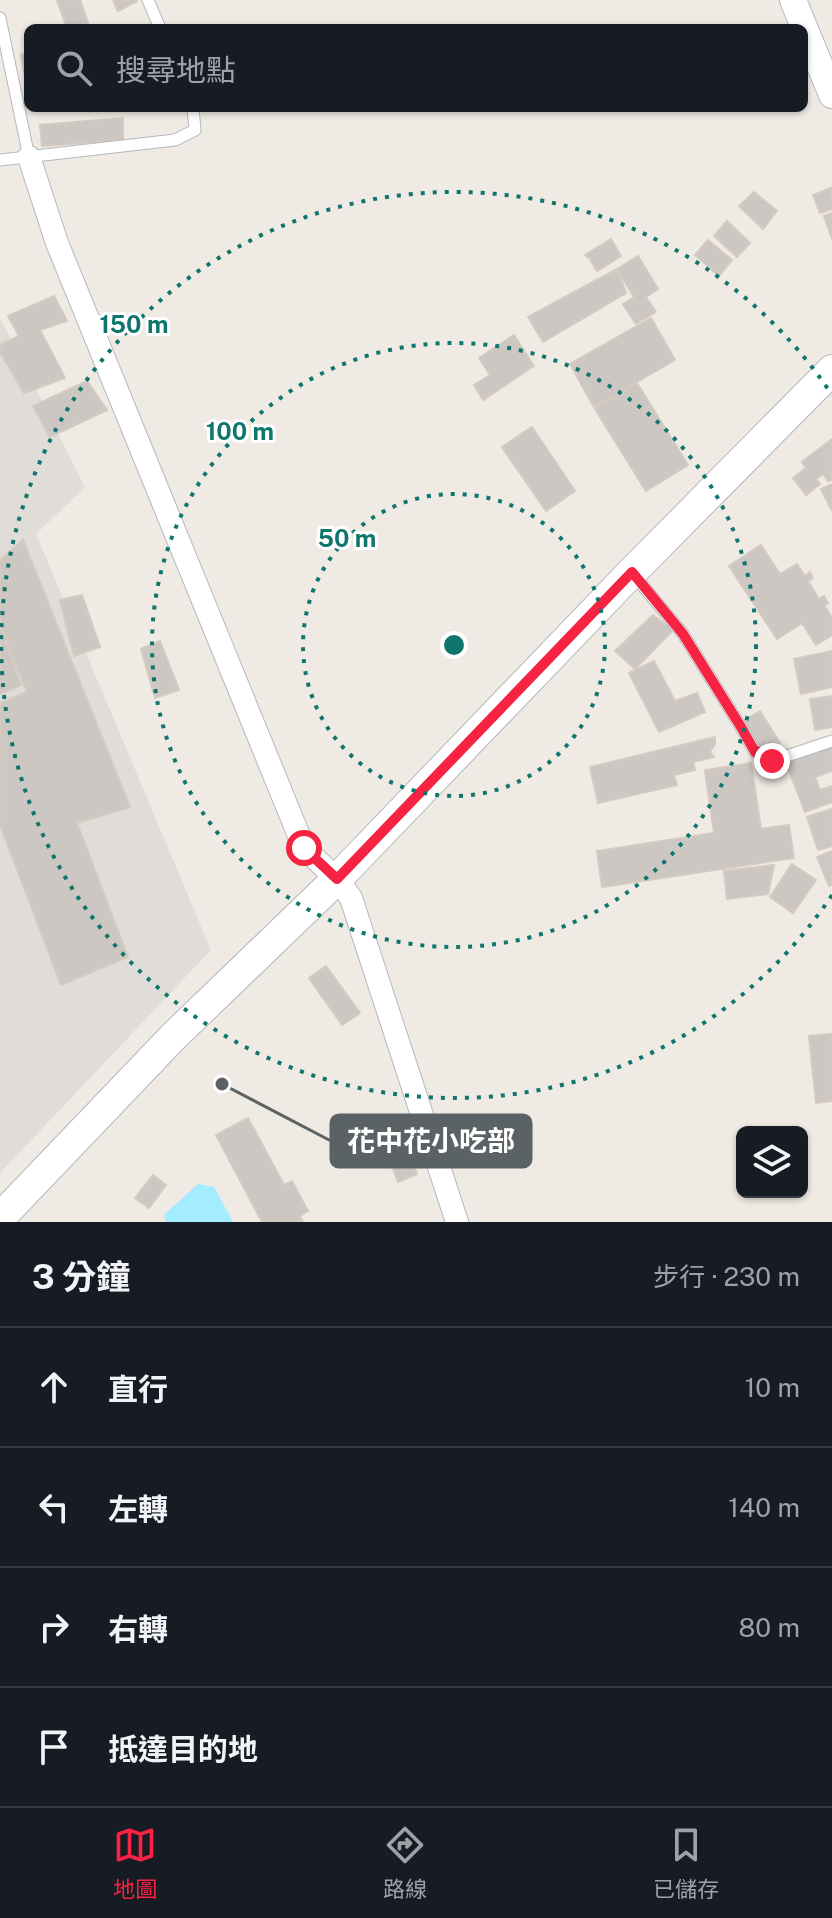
<!DOCTYPE html>
<html lang="zh-TW">
<head>
<meta charset="utf-8">
<style>
	body { margin:0; font-family:"Public Sans","Noto Sans TC",sans-serif; background:#20242c; color:#f1f3f6 }
	.controls { position:absolute; right:24px; bottom:24px; display:grid; overflow:hidden; border-radius:12px; box-shadow:0 2px 6px #0004 }
	.controls button { width:72px; height:72px; display:grid; place-items:center; padding:0; border:0; border-bottom:2px solid #363941; background:#171b24; color:#f1f3f6; font:40px sans-serif }
	.stop { position:absolute; width:24px; height:24px; margin:-18px; border:6px solid #f62342; border-radius:50%; background:#fff }
	.stop.end { background:#f62342; border-color:#fff; box-shadow:0 2px 8px #0008 }
	.list { margin:0; padding:0; list-style:none }
	h2 { display:flex; justify-content:space-between; align-items:center; height:104px; margin:0; padding:0 32px; font-size:34px }
	h2 small { font-size:26px; font-weight:400; color:#9ea1a6 }
	.list li { display:grid; grid-template-columns:52px 1fr auto; gap:24px; align-items:center; box-sizing:border-box; height:120px; padding:0 32px; border-top:2px solid #363941 }
	.list b { display:block; font-size:30px; white-space:nowrap }
	.list em { font-size:26px; font-style:normal; color:#9ea1a6 }
	.icon { flex:none; width:44px; height:44px; fill:none; stroke:currentColor; stroke-width:2; stroke-linecap:round; stroke-linejoin:round }
	.map { position:relative; flex:none; width:832px; height:1222px; overflow:hidden }
	.search { position:absolute; background:#171b24; box-shadow:0 2px 6px #0004; left:24px; right:24px; top:24px; height:88px; display:flex; align-items:center; gap:20px; box-sizing:border-box; padding:0 28px; border-radius:12px; color:#9ea1a6; font-size:30px }
	.sheet { height:584px; background:#171b24 }
	nav { display:flex; justify-content:space-around; align-items:center; box-sizing:border-box; height:112px; border-top:2px solid #363941; background:#171b24; font-size:22px; color:#9ea1a6 }
	nav a { display:grid; justify-items:center; gap:4px }
	nav .on { color:#f62342 }
	.map>svg:first-child { display:block }
	.industrial { fill:#e0dcd8 }
	.water { fill:#a4ecff }
	.building { fill:#ccc7c2; stroke:#d5cac1; stroke-width:2 }
	.lines { fill:none; stroke-linecap:round; stroke-linejoin:round }
	.service-casing { stroke:#b4b8bc; stroke-width:13 }
	.minor-casing { stroke:#b4b8bc; stroke-width:24 }
	.tertiary-casing { stroke:#b4b8bc; stroke-width:28 }
	.secondary-casing { stroke:#b2b9bc; stroke-width:32 }
	.service { stroke:#fff; stroke-width:11 }
	.minor { stroke:#fff; stroke-width:22 }
	.tertiary { stroke:#fff; stroke-width:26 }
	.secondary { stroke:#fff; stroke-width:30 }
	.route { stroke:#f62342; stroke-width:10 }
	.ring { fill:none; stroke:#0f766e; stroke-width:4; stroke-dasharray:4 8 }
	.centre { fill:#0f766e; stroke:#fff; stroke-width:4 }
	.ring-label { font-size:24px; text-anchor:middle; font-weight:bold; fill:#0f766e; stroke:#fff; stroke-width:6; stroke-linejoin:round; paint-order:stroke }
	.leader { fill:none; stroke:#5b6265; stroke-width:3 }
	.callout-dot { fill:#5b6265; stroke:#fff; stroke-width:3 }
	.callout { fill:#5b6265; stroke:#5b6265; stroke-width:3 }
	.callout-label { font-size:28px; text-anchor:middle; font-weight:bold; fill:#fff }
</style>
</head>
<body>
<div class="map">
<svg width="832" height="1222" viewBox="0 0 832 1222">
	<rect width="100%" height="100%" fill="#efeae3"/>
	<path class="industrial" d="M 0,318 L 85,487 L 36,534 L 211,950 L 0,1173 Z"/>
	<path class="water" d="M 198,1184 L 214,1187 L 233,1222 L 166,1222 L 164,1215 Z"/>
	<path class="building" d="M 57,0 L 80,0 L 90,28 L 67,28 Z
		M 113,0 L 136,0 L 137,1 L 118,11 Z
		M 28,53 L 28,76 L 25,76 L 21,55 Z
		M 123,118 L 123,140 L 42,146 L 40,125 Z
		M 831,188 L 832,209 L 820,213 L 813,195 Z
		M 754,192 L 777,211 L 763,229 L 739,206 Z
		M 832,213 L 832,239 L 824,216 Z
		M 727,221 L 750,243 L 737,257 L 714,236 Z
		M 611,239 L 621,256 L 597,271 L 590,259 L 585,255 Z
		M 708,240 L 732,260 L 719,276 L 695,255 Z
		M 638,256 L 658,289 L 646,297 L 656,312 L 636,324 L 623,304 L 634,297 L 617,269 Z
		M 617,269 L 626,293 L 543,342 L 528,317 Z
		M 54,296 L 67,321 L 40,330 L 65,378 L 24,393 L 0,352 L 0,345 L 19,336 L 8,316 Z
		M 651,318 L 675,360 L 594,407 L 570,364 Z
		M 514,335 L 534,366 L 483,400 L 474,385 L 490,375 L 479,358 Z
		M 87,381 L 107,410 L 50,437 L 33,406 Z
		M 637,383 L 688,465 L 646,491 L 595,409 Z
		M 532,427 L 575,491 L 546,511 L 502,447 Z
		M 832,439 L 832,480 L 828,481 L 823,474 L 816,479 L 820,484 L 806,495 L 793,478 L 806,468 L 802,462 Z
		M 832,484 L 832,511 L 821,489 Z
		M 23,540 L 130,807 L 77,823 L 128,957 L 61,985 L 0,825 L 0,703 L 27,692 L 0,624 L 0,560 Z
		M 761,545 L 780,574 L 797,564 L 805,576 L 810,572 L 813,578 L 808,581 L 819,599 L 824,596 L 828,603 L 824,605 L 832,618 L 832,635 L 816,645 L 802,623 L 777,639 L 729,566 Z
		M 82,595 L 100,647 L 74,656 L 60,600 Z
		M 653,615 L 673,630 L 635,669 L 615,651 Z
		M 0,626 L 21,685 L 0,694 Z
		M 160,641 L 179,690 L 155,698 L 141,649 Z
		M 832,651 L 832,687 L 801,694 L 794,659 Z
		M 654,661 L 675,701 L 697,693 L 705,712 L 659,732 L 629,673 Z
		M 832,696 L 832,727 L 815,730 L 810,699 Z
		M 760,711 L 780,743 L 756,747 L 742,722 Z
		M 715,737 L 715,744 L 710,752 L 714,757 L 693,762 L 695,770 L 674,775 L 677,785 L 598,803 L 590,767 Z
		M 832,745 L 832,771 L 815,777 L 820,790 L 832,786 L 832,802 L 805,812 L 786,763 Z
		M 751,763 L 761,829 L 789,825 L 794,858 L 602,887 L 597,851 L 714,833 L 705,770 Z
		M 832,809 L 832,846 L 818,850 L 807,817 Z
		M 832,851 L 832,885 L 829,886 L 817,857 Z
		M 792,864 L 816,880 L 793,913 L 770,897 Z
		M 774,865 L 768,894 L 727,899 L 724,871 Z
		M 326,966 L 360,1013 L 342,1025 L 309,978 Z
		M 832,1034 L 832,1101 L 816,1103 L 809,1036 Z
		M 248,1118 L 284,1185 L 292,1181 L 308,1211 L 300,1216 L 303,1222 L 262,1222 L 216,1135 Z
		M 398,1136 L 405,1152 L 408,1151 L 417,1174 L 398,1182 L 389,1158 L 392,1157 L 386,1142 Z
		M 153,1175 L 166,1185 L 149,1208 L 135,1198 Z"/>
	<g class="lines">
		<defs>
			<path id="service" d="M 148,0 L 160,28
				M 0,18 L 29,157
				M 0,160 L 175,140 L 195,130 L 193,108
				M 632,573 L 683,634 L 741,727 L 755,752 L 757,751 L 772,761 L 832,741"/>
			<path id="minor" d="M 29,157 L 57,243 L 304,848 L 337,879 L 351,898 L 457,1222"/>
			<path id="tertiary" d="M 793,0 L 832,95"/>
			<path id="secondary" d="M 0,1218 L 173,1037 L 337,879 L 632,572 L 832,370"/>
		</defs>
		<use href="#service" class="service-casing"/>
		<use href="#minor" class="minor-casing"/>
		<use href="#tertiary" class="tertiary-casing"/>
		<use href="#secondary" class="secondary-casing"/>
		<use href="#service" class="service"/>
		<use href="#minor" class="minor"/>
		<use href="#tertiary" class="tertiary"/>
		<use href="#secondary" class="secondary"/>
	</g>
	<g class="lines">
		<path class="route" d="M 304,848 L 337,879 L 632,572 L 683,634 L 741,727 L 755,752 L 757,751 L 772,761"/>
	</g>
	<g class="ring">
		<circle cx="454" cy="645" r="151"/>
		<circle cx="454" cy="645" r="302"/>
		<path d="M832 895A453 453 0 1 1 832 395"/>
	</g>
	<circle cx="454" cy="645" r="12" class="centre"/>
	<g class="ring-label">
		<text x="134" y="333">150 m</text>
		<text x="240" y="440">100 m</text>
		<text x="347" y="547">50 m</text>
	</g>
	<path class="leader" d="M222 1084L331 1141"/>
	<circle class="callout-dot" cx="222" cy="1084" r="8"/>
	<rect class="callout" x="331" y="1115" width="200" height="52" rx="8"/>
	<g class="callout-label">
		<text x="431" y="1151">花中花小吃部</text>
	</g>
</svg>
<div class="controls">
<button><svg class="icon" aria-label="layers" viewBox="0 0 24 24"><path d="M12 4l9 5-9 5-9-5zM3 14l9 5 9-5"/></svg></button>
</div>
<div class="stop" style="left:304px;top:848px"></div>
<div class="stop end" style="left:772px;top:761px"></div>
<div class="search"><svg class="icon" aria-label="search" viewBox="0 0 24 24"><circle cx="10" cy="10" r="6"/><path d="M15 15l6 6"/></svg>搜尋地點</div>
</div>
<section class="sheet">
<h2>3 分鐘<small>步行 · 230 m</small></h2>
<ul class="list">
<li><svg class="icon" aria-label="ahead" viewBox="0 0 24 24"><path d="M12 20V5M6 11l6-6 6 6"/></svg><div><b>直行</b></div><em>10 m</em></li>
<li><svg class="icon" aria-label="left" viewBox="0 0 24 24"><path d="M17 20v-9H6M10 6l-5 5 5 5"/></svg><div><b>左轉</b></div><em>140 m</em></li>
<li><svg class="icon" aria-label="right" viewBox="0 0 24 24"><path d="M7 20v-9h11M14 6l5 5-5 5"/></svg><div><b>右轉</b></div><em>80 m</em></li>
<li><svg class="icon" aria-label="arrive" viewBox="0 0 24 24"><path d="M6 21V4h12l-3 4 3 4H6"/></svg><div><b>抵達目的地</b></div></li>
</ul>
</section>
<nav>
<a class="on"><svg class="icon" aria-label="map" viewBox="0 0 24 24"><path d="M3 6l6-2 6 2 6-2v14l-6 2-6-2-6 2zM9 4v14M15 6v14"/></svg>地圖</a>
<a><svg class="icon" aria-label="directions" viewBox="0 0 24 24"><path d="M12 3l9 9-9 9-9-9zM9 14v-3h6M13 9l2 2-2 2"/></svg>路線</a>
<a><svg class="icon" aria-label="saved" viewBox="0 0 24 24"><path d="M7 4h10v16l-5-4-5 4z"/></svg>已儲存</a>
</nav>
</body>
</html>
